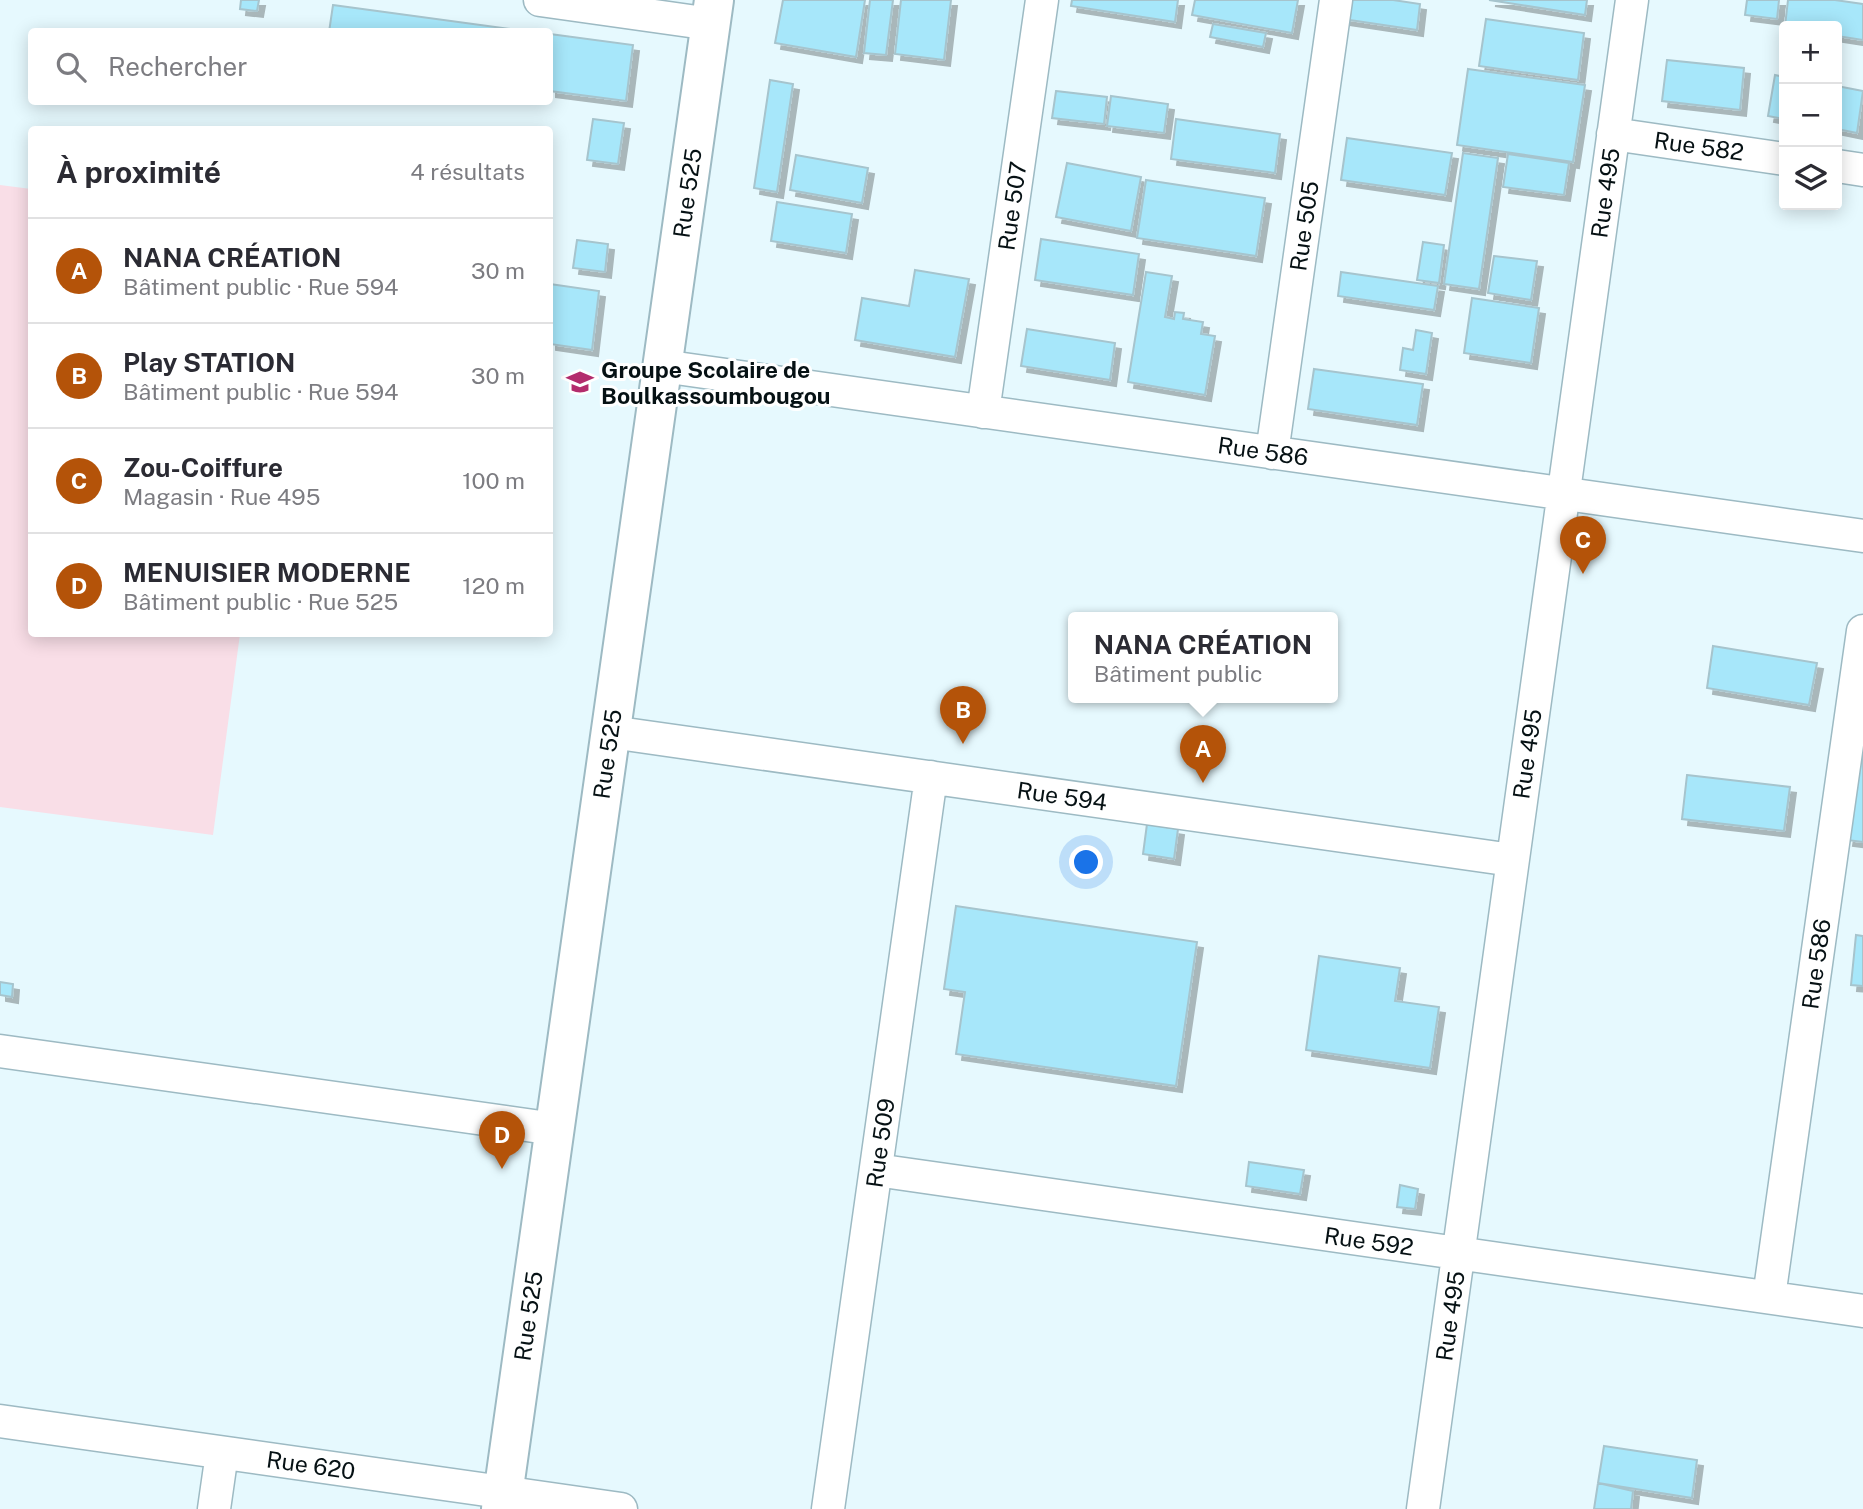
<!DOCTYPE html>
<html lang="fr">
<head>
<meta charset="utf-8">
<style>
	body { margin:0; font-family:"Public Sans",sans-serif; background:#f7f7f7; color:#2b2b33 }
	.controls { position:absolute; right:21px; top:21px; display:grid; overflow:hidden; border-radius:7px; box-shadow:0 4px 18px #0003 }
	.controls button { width:63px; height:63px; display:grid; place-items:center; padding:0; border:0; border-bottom:2px solid #e1e1e2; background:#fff; color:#2b2b33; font:35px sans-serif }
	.you { position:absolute; left:1087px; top:863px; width:24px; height:24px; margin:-18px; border:5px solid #fff; border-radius:50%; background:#1a73e8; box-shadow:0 0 0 10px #1a73e833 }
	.badge { display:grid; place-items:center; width:46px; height:46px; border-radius:50%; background:#b45309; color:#fff; font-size:23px; font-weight:700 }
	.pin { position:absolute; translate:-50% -58px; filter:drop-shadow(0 2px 4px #0008) }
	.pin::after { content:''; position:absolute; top:37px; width:24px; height:21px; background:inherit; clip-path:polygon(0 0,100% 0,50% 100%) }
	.popup { position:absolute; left:1068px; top:612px; width:270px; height:91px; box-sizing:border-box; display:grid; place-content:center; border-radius:7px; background:#fff; filter:drop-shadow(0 2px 5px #0005); font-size:23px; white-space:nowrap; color:#7c7c81 }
	.popup b { font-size:26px; color:#2b2b33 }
	.popup::after { content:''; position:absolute; left:50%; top:100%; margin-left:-14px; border:14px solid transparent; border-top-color:#fff }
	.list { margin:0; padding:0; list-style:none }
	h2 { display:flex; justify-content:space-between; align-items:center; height:91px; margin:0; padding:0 28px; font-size:30px }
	h2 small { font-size:23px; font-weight:400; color:#7c7c81 }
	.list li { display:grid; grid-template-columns:46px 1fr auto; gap:21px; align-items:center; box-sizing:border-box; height:105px; padding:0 28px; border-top:2px solid #e1e1e2 }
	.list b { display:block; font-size:26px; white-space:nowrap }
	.list p { margin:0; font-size:23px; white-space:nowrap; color:#7c7c81 }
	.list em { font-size:23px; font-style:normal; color:#7c7c81 }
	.icon { flex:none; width:38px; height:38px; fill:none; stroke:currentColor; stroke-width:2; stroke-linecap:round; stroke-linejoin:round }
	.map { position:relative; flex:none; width:1863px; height:1509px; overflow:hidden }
	.search { position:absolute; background:#fff; box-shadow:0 4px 18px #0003; left:28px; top:28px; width:525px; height:77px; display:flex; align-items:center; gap:18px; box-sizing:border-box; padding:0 24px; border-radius:7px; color:#7c7c81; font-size:26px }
	.panel { position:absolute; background:#fff; box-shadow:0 4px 18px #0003; left:28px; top:126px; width:525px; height:511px; border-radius:7px }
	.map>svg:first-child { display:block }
	.green { fill:#f9dee7 }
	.building { fill:#a7e7fa; stroke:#a6c4cd; stroke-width:2; filter:url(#shadow) }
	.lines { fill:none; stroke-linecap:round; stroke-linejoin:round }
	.minor-casing { stroke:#9dbac3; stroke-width:35 }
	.tertiary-casing { stroke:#9dbac3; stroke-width:42 }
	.minor { stroke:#fff; stroke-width:32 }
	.tertiary { stroke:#fff; stroke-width:38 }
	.labels { text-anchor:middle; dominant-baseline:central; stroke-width:6; stroke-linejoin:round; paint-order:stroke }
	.street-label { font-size:23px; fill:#061114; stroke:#fff }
	.poi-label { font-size:23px; font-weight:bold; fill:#061114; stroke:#fff; text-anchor:start }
</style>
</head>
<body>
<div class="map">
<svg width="1863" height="1509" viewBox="0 0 1863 1509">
	<defs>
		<filter id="shadow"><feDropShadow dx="6" dy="6" stdDeviation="0" flood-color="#0004"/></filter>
	</defs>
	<rect width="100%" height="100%" fill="#e6f9fe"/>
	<path class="green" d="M 0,185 L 31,189 L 32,634 L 240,634 L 213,835 L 0,807 Z"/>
	<path class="building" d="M 241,0 L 259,0 L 257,11 L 240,9 Z
		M 783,0 L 865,0 L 856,57 L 775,43 Z
		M 870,0 L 893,0 L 886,55 L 864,53 Z
		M 901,0 L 951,0 L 944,60 L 895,54 Z
		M 1072,0 L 1178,0 L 1175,22 L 1071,6 Z
		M 1195,0 L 1298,0 L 1292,33 L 1192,15 Z
		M 1346,0 L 1393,0 L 1420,4 L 1417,30 L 1343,19 Z
		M 1489,0 L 1587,0 L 1585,15 Z
		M 1747,0 L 1779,0 L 1777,19 L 1745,15 Z
		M 1788,0 L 1835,0 L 1863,4 L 1863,40 L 1837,36 L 1837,26 L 1785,26 Z
		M 333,5 L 533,32 L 329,32 Z
		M 1486,19 L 1584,33 L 1578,80 L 1479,66 Z
		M 1213,24 L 1266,33 L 1263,47 L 1210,37 Z
		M 550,34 L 633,45 L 626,101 L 550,91 Z
		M 1667,60 L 1744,68 L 1740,110 L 1662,101 Z
		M 1468,69 L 1585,85 L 1573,162 L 1457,145 Z
		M 1775,75 L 1784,77 L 1784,119 L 1768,116 Z
		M 770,80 L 793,84 L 777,192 L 754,188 Z
		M 1837,86 L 1863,91 L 1857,133 L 1837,129 Z
		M 1056,91 L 1107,97 L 1104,124 L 1052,118 Z
		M 1111,96 L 1168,104 L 1164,133 L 1107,126 Z
		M 593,119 L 624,123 L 618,164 L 587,160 Z
		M 1176,119 L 1280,134 L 1275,173 L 1171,159 Z
		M 1347,138 L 1452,153 L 1445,195 L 1341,180 Z
		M 1463,153 L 1498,158 L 1479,289 L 1444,284 Z
		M 1508,154 L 1569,163 L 1564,195 L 1503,187 Z
		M 796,155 L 868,168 L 862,203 L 790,190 Z
		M 1067,163 L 1141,177 L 1131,231 L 1056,217 Z
		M 1146,180 L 1265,198 L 1256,256 L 1137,238 Z
		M 777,202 L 852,214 L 846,253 L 771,241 Z
		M 1041,239 L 1139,254 L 1133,295 L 1035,280 Z
		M 577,240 L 608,244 L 605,272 L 573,268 Z
		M 1423,242 L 1444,245 L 1439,283 L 1417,280 Z
		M 1494,256 L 1537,261 L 1531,300 L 1488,293 Z
		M 915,270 L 969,279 L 955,357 L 855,340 L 862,298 L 909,306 Z
		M 1146,272 L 1172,276 L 1165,317 L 1174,319 L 1175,312 L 1184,313 L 1183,319 L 1203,322 L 1201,334 L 1215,336 L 1205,395 L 1128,382 Z
		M 1341,272 L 1438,286 L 1434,310 L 1338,296 Z
		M 550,284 L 599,291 L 592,350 L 550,344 Z
		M 1472,298 L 1539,308 L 1531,363 L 1464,353 Z
		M 1027,329 L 1115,343 L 1110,380 L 1021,366 Z
		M 1416,330 L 1432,333 L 1426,374 L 1400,370 L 1403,348 L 1413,350 Z
		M 1314,369 L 1423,384 L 1417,425 L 1308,409 Z
		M 1713,646 L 1817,663 L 1809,705 L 1707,688 Z
		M 1863,736 L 1863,842 L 1847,840 Z
		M 1687,775 L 1790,787 L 1784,831 L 1682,819 Z
		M 1147,824 L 1178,829 L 1174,859 L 1143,854 Z
		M 956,906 L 1197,942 L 1176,1086 L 956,1054 L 965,992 L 944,989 Z
		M 1856,935 L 1863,936 L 1863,986 L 1851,985 Z
		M 1319,956 L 1400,968 L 1395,1001 L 1439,1007 L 1430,1068 L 1306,1050 Z
		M 0,982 L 13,984 L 12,997 L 0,995 Z
		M 1249,1162 L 1304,1170 L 1300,1194 L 1246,1186 Z
		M 1400,1185 L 1418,1189 L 1415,1209 L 1397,1207 Z
		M 1604,1446 L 1697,1460 L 1692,1498 L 1598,1483 Z
		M 1598,1483 L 1633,1491 L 1631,1509 L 1594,1509 Z"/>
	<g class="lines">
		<defs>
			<path id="minor" d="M 540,0 L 711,24
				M 1613,134 L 1784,159
				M 1837,166 L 1863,170
				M 662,366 L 1863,536
				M 983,412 L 1042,0
				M 1272,453 L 1336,0
				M 611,732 L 1512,860
				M 0,1051 L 555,1129
				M 876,1170 L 1863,1311
				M 1769,1297 L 1863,631
				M 0,1421 L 621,1509
				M 214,1509 L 222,1453
				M 828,1509 L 931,777
				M 1423,1509 L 1632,0"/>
			<path id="tertiary" d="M 501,1509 L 714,0"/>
		</defs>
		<use href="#minor" class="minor-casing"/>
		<use href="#tertiary" class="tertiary-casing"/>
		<use href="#minor" class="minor"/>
		<use href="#tertiary" class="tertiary"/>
	</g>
	<defs>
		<symbol id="school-bare" viewBox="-9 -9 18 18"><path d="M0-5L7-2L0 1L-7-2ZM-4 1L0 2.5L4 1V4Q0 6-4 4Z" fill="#b32c6d" stroke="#fff" stroke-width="2.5" paint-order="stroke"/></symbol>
	</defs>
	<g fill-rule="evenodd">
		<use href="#school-bare" x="561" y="363" width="38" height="38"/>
	</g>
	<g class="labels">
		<g class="street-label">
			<text transform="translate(1699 146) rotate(8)">Rue 582</text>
			<text transform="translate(687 193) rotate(-82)">Rue 525</text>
			<text transform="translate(1605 193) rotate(-82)">Rue 495</text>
			<text transform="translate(1012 206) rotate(-82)">Rue 507</text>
			<text transform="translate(1304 226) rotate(-82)">Rue 505</text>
			<text transform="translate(1263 451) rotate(8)">Rue 586</text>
			<text transform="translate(607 754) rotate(-82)">Rue 525</text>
			<text transform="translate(1527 754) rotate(-82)">Rue 495</text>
			<text transform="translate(1062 796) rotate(8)">Rue 594</text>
			<text transform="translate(1816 964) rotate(-82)">Rue 586</text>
			<text transform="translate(880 1143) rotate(-82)">Rue 509</text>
			<text transform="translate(1369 1241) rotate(8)">Rue 592</text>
			<text transform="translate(528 1316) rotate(-82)">Rue 525</text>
			<text transform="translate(1450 1316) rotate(-82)">Rue 495</text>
			<text transform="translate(311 1465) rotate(8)">Rue 620</text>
		</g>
		<g class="poi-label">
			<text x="601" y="369">Groupe Scolaire de<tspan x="601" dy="26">Boulkassoumbougou</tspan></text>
		</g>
	</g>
</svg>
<div class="controls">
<button>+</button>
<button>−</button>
<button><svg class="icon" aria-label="layers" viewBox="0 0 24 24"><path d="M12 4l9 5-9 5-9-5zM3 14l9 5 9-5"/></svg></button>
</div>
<div class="you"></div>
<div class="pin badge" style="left:1203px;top:783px">A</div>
<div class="popup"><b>NANA CRÉATION</b>Bâtiment public</div>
<div class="pin badge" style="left:963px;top:744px">B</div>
<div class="pin badge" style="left:1583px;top:574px">C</div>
<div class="pin badge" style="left:502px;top:1169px">D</div>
<div class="search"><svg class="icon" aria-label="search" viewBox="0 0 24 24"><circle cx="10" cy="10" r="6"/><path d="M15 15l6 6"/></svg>Rechercher</div>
<section class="panel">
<h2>À proximité<small>4 résultats</small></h2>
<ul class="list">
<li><span class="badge">A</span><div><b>NANA CRÉATION</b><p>Bâtiment public · Rue 594</p></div><em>30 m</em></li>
<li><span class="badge">B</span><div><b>Play STATION</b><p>Bâtiment public · Rue 594</p></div><em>30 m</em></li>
<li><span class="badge">C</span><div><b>Zou-Coiffure</b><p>Magasin · Rue 495</p></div><em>100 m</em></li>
<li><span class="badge">D</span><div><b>MENUISIER MODERNE</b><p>Bâtiment public · Rue 525</p></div><em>120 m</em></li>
</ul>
</section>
</div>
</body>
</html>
